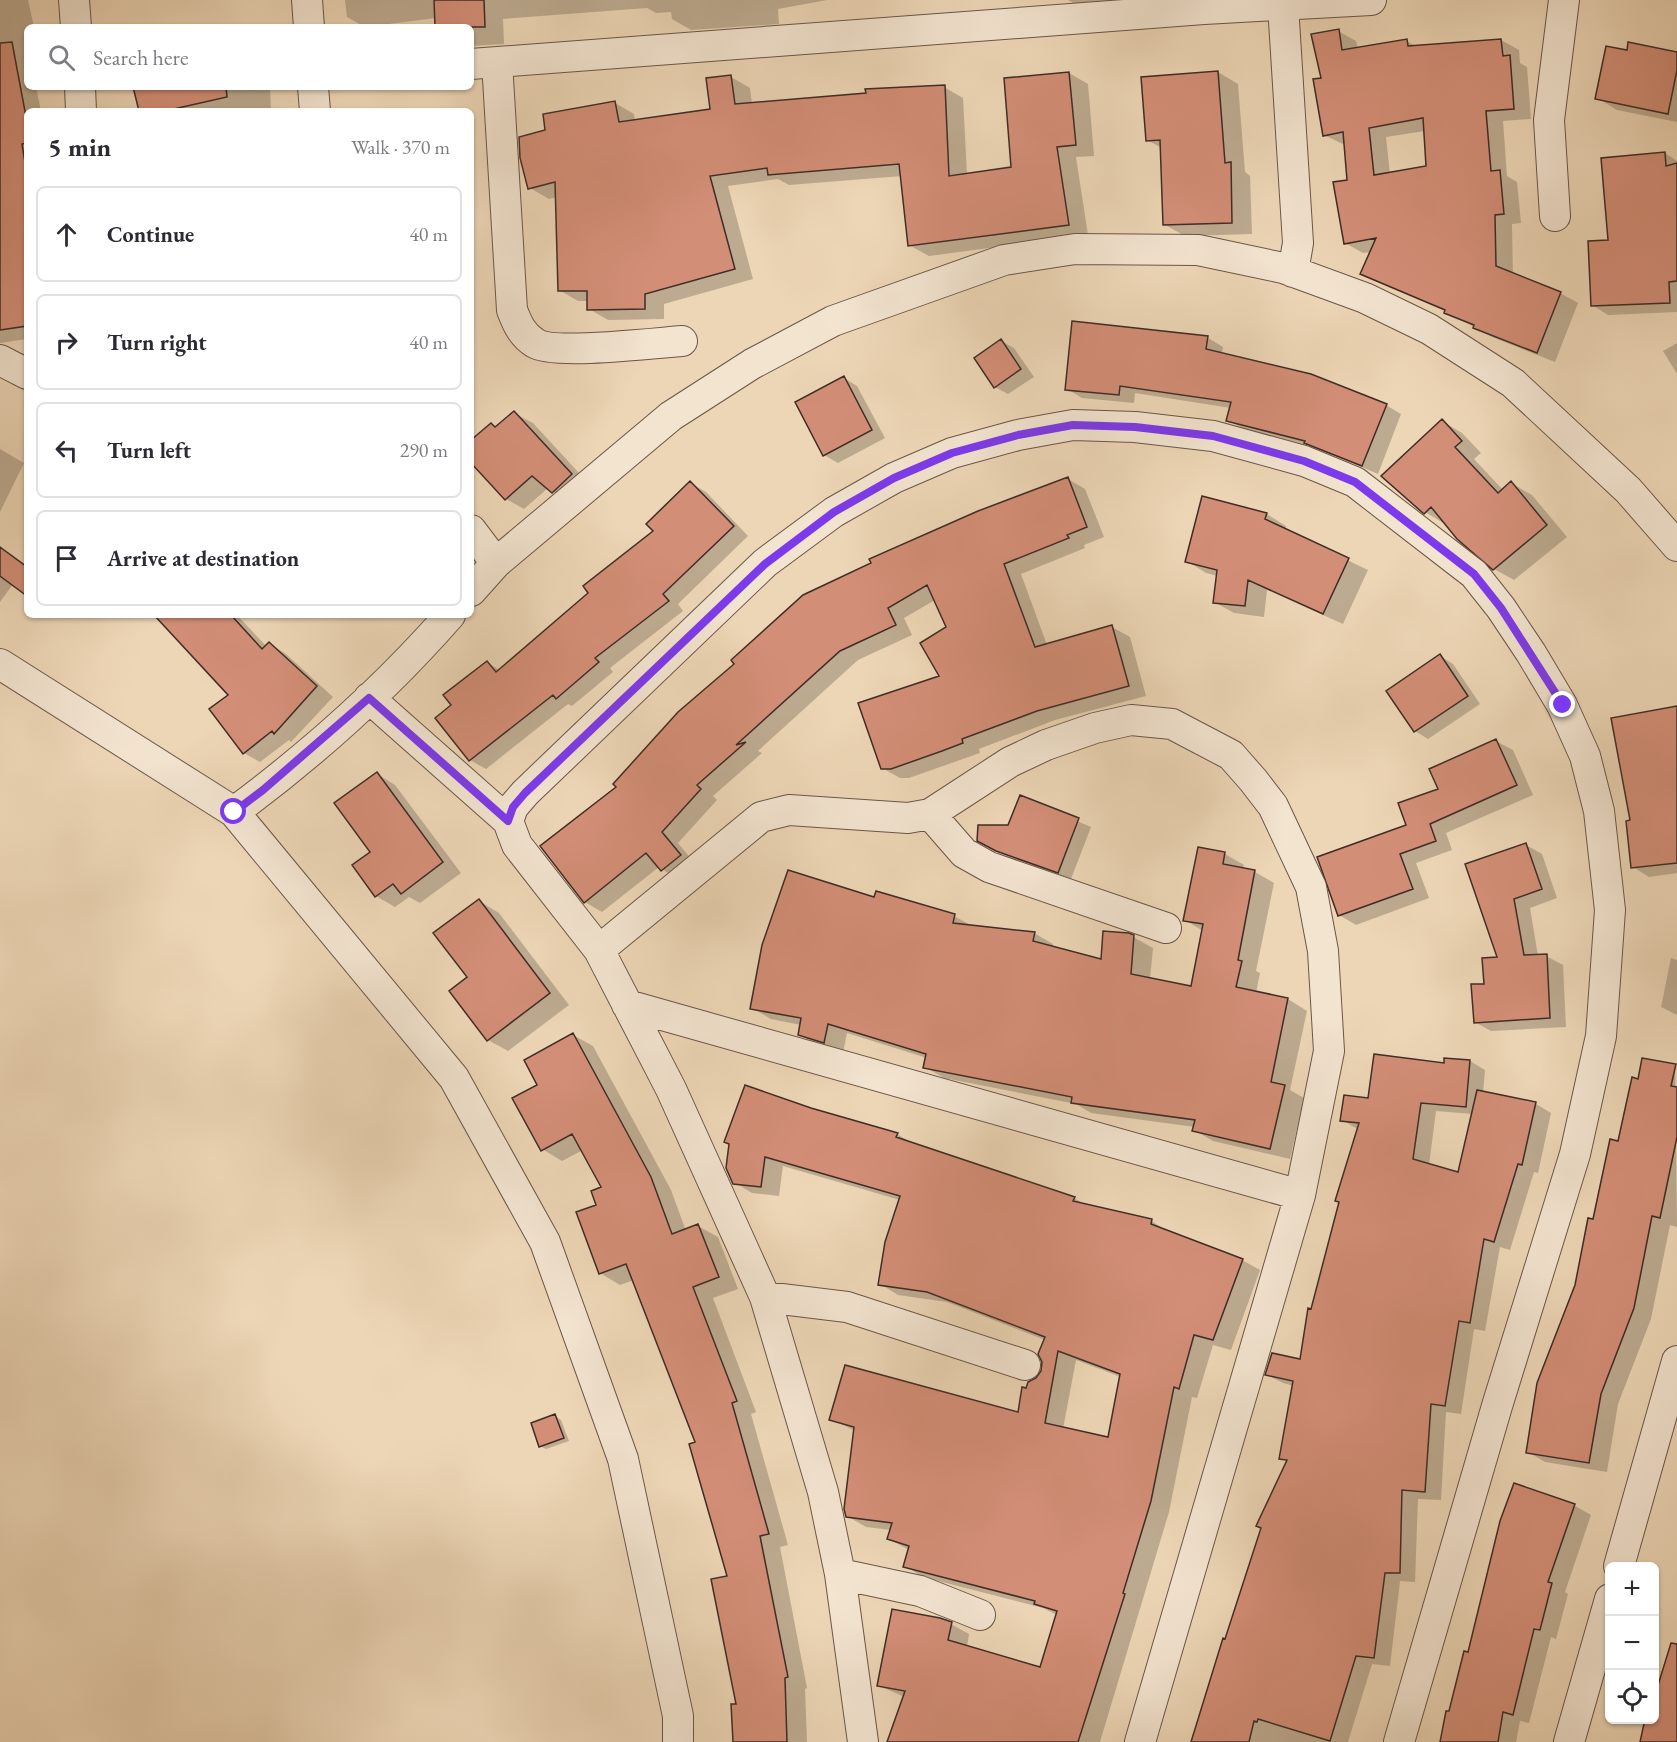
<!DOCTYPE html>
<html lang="en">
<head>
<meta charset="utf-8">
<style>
	body { margin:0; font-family:"EB Garamond",serif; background:#f2f2f3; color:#2b2b33 }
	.controls { position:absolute; right:18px; bottom:18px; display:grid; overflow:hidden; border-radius:9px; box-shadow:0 2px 4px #0004 }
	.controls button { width:54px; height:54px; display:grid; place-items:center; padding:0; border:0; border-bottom:2px solid #e1e1e2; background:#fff; color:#2b2b33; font:30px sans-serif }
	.stop { position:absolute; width:18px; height:18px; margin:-14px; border:4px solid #7c3aed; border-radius:50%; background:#fff }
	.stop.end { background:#7c3aed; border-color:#fff; box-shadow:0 2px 6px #0008 }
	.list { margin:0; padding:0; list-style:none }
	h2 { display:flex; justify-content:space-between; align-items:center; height:78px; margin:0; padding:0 24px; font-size:26px }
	h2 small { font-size:20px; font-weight:400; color:#7c7c81 }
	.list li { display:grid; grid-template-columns:39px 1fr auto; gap:18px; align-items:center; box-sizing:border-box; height:96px; margin:0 12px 12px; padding:0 12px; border:2px solid #e1e1e2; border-radius:9px }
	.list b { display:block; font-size:22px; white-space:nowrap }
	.list em { font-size:20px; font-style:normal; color:#7c7c81 }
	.icon { flex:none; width:33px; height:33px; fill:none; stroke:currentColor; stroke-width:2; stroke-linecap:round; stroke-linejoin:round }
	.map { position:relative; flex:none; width:1677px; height:1742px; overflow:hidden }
	.search { position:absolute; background:#fff; box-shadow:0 2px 4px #0004; left:24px; top:24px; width:450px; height:66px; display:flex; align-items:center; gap:15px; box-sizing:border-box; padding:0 21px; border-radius:9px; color:#7c7c81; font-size:22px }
	.panel { position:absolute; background:#fff; box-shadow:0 2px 4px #0004; left:24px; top:108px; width:450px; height:510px; border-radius:9px }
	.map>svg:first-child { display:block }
	.shadow { fill:#0003; fill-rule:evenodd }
	.building { fill:#d38e77; stroke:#3e2c25; stroke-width:1.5; fill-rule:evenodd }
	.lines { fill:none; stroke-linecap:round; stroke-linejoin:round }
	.minor-casing { stroke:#6a5649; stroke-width:32 }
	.minor { stroke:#f3e4d0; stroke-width:30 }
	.route { stroke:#7c3aed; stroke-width:8 }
</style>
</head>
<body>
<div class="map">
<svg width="1677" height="1742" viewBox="0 0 1677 1742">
	<rect width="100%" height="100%" fill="#edd6b6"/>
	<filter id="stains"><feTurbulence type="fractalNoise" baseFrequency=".00333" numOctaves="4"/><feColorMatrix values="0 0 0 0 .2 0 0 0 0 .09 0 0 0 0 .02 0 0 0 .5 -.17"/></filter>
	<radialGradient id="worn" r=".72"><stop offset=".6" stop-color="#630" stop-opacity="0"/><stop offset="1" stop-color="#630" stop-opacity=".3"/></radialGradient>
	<path class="shadow" d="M 0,0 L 28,0 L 34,27 L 27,27 L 27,87 L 36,87 L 41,111 L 27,111 L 27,258 L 0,264 Z
		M 345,0 L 827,0 L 778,9 L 779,24 L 691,30 L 672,19 L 671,12 L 656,13 L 647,8 L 503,19 L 504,44 L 471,46 L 471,27 L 436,27 L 436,18 L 365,27 L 347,17 Z
		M 1068,0 L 1152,0 L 1079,6 Z
		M 1338,31 L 1356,41 L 1358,49 L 1407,41 L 1417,47 L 1501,40 L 1519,50 L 1520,63 L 1527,67 L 1531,119 L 1503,121 L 1507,176 L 1517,182 L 1521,223 L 1512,224 L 1513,275 L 1560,293 L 1578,303 L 1555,362 L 1492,337 L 1446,311 L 1362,273 L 1372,252 L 1363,253 L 1345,243 L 1348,181 L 1345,145 L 1324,135 L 1322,79 ZM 1425,131 L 1428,167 L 1390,174 L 1386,137 Z
		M 1628,52 L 1677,54 L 1677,122 L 1617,110 L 1597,98 Z
		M 1218,72 L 1238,84 L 1245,172 L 1250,176 L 1252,234 L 1185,236 L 1165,225 L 1162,148 L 1147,140 Z
		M 1069,73 L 1088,84 L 1094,156 L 1076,157 L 1088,235 L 929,256 L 909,245 L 902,176 L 789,185 L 778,179 L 728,186 L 753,279 L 664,304 L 664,319 L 608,320 L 589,309 L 589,301 L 578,301 L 559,290 L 557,197 L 549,199 L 530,188 L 547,131 L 615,103 L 634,114 L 635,121 L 711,110 L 731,77 L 750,88 L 752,104 L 944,87 L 963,98 L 967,175 L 1013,169 Z
		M 135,87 L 270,87 L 271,110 L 140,111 Z
		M 1665,153 L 1677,161 L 1677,312 L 1608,315 L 1592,305 Z
		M 0,280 L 27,289 L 27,339 L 0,343 Z
		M 1208,338 L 1223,347 L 1222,354 L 1386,405 L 1401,414 L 1378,474 L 1312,446 L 1243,429 L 1228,420 L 1231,408 L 1135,393 L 1134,403 L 1082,398 L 1067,389 Z
		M 1001,341 L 1014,348 L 1034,377 L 1008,394 L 995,387 Z
		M 1677,343 L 1677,374 L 1663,351 Z
		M 844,378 L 857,386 L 885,438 L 838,463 L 824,455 Z
		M 514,413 L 533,423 L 590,485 L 571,503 L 548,488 L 524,509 L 506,499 L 471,460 L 471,442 L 497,428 Z
		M 1442,421 L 1462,433 L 1481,453 L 1474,459 L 1503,490 L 1511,483 L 1532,495 L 1567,537 L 1514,580 L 1494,569 L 1445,524 L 1425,512 Z
		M 0,449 L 24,463 L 0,512 Z
		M 1068,479 L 1085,489 L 1104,537 L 1084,545 L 1085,548 L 1021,574 L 1047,645 L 1112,627 L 1130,637 L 1146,696 L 1055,720 L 979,749 L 980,753 L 960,760 L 909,778 L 900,778 L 882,768 L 941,676 L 948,628 L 935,600 L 904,618 L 912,635 L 858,660 L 758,751 L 762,753 L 713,796 L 717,800 L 678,843 L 697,866 L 679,880 L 659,867 L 602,912 L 585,902 L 542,846 Z
		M 690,483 L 706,492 L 748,536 L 678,604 L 683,611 L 610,668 L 613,672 L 572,706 L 568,704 L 486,769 L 470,760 L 437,718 L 453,706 L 487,663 L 500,670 L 590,593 L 655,532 Z
		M 1267,514 L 1286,526 L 1285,530 L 1368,570 L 1343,624 L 1267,590 L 1264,617 L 1234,613 L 1214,602 L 1218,576 L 1206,573 L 1187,561 Z
		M 0,547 L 27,566 L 27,594 L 13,584 L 0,602 Z
		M 174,615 L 237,615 L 267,647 L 270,644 L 286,654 L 333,697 L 291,742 L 289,740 L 260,762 L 244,753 L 230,695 Z
		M 1440,656 L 1453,664 L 1480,704 L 1428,739 L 1415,731 Z
		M 1677,707 L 1677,873 L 1649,877 L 1633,867 L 1632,821 Z
		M 1496,741 L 1513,750 L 1533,795 L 1446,833 L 1452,850 L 1416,863 L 1429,898 L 1356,925 L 1339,915 L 1440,789 Z
		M 377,774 L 395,785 L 461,873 L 420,903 L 409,897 L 395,907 L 376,896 L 372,853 Z
		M 1021,797 L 1091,827 L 1071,879 L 1010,858 L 979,840 L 1009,827 Z
		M 1526,845 L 1542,854 L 1557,898 L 1530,908 L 1538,956 L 1546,956 L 1563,965 L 1566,1027 L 1491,1031 L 1475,1022 L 1485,985 L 1499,958 Z
		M 1199,849 L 1225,854 L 1244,865 L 1243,869 L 1255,872 L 1274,883 L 1256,971 L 1260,973 L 1256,993 L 1288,999 L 1307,1011 L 1290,1090 L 1304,1098 L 1290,1159 L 1213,1141 L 1194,1130 L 1195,1127 L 1091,1113 L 1076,1104 L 944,1078 L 925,1067 L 927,1058 L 847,1033 L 843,1053 L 819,1046 L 799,1034 L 801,1025 L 771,1019 L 752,1008 L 875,898 L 954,916 L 974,927 L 1034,933 L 1053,944 L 1053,948 L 1102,961 L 1133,937 L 1153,948 L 1150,979 L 1192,988 L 1203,931 L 1185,920 Z
		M 479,901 L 499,913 L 569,1005 L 508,1051 L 488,1040 L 469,978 Z
		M 1671,958 L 1677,960 L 1677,1015 L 1661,1007 Z
		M 573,1035 L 593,1046 L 671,1190 L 686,1231 L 698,1226 L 718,1237 L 738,1289 L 713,1298 L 756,1412 L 751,1414 L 788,1545 L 780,1547 L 807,1688 L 805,1689 L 807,1742 L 735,1742 L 738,1705 L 728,1577 L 697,1443 L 634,1280 L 620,1285 L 600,1273 L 598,1205 L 603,1188 L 583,1150 L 562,1161 L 542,1149 L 539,1085 Z
		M 1470,1061 L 1485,1070 L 1483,1093 L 1536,1104 L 1551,1113 L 1538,1173 L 1534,1172 L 1510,1250 L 1500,1247 L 1485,1331 L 1474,1329 L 1461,1414 L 1446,1412 L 1441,1500 L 1418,1499 L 1415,1582 L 1400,1581 L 1390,1666 L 1372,1664 L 1348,1742 L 1190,1742 L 1288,1462 L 1281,1458 L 1294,1386 L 1283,1383 L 1267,1375 L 1302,1361 L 1359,1130 L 1342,1120 L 1369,1100 L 1445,1065 ZM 1436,1111 L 1473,1114 L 1459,1174 L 1429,1165 Z
		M 1675,1066 L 1677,1227 L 1670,1225 L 1651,1319 L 1618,1404 L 1607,1472 L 1545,1462 L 1528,1452 L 1619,1143 L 1639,1080 Z
		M 810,1110 L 897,1134 L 915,1145 L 1074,1198 L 1086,1205 L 1152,1221 L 1169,1233 L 1242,1260 L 1260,1270 L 1231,1350 L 1213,1345 L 1197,1398 L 1192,1397 L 1169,1512 L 1100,1742 L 888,1742 L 905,1697 L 879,1686 L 951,1624 L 969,1634 L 967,1647 L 1041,1669 L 1057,1615 L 1043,1608 L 923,1577 L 905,1566 L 909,1550 L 889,1539 L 891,1530 L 866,1527 L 847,1516 L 855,1431 L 831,1419 L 1019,1414 L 1027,1389 L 1043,1371 L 1045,1340 L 947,1302 L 898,1295 L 880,1284 L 900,1200 L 783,1166 L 779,1196 L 752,1193 L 734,1182 ZM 1076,1360 L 1121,1377 L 1109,1439 L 1063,1429 Z
		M 555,1416 L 561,1420 L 569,1441 L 546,1449 L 540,1446 Z
		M 1515,1485 L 1575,1506 L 1591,1515 L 1565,1592 L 1568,1594 L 1556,1639 L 1551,1637 L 1529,1723 L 1520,1721 L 1516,1742 L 1442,1742 L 1469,1653 Z"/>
	<path class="building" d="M 434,0 L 484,0 L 485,27 L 435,27 Z
		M 1339,29 L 1342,50 L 1407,39 L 1408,46 L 1501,39 L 1503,56 L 1510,55 L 1514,109 L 1486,111 L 1491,171 L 1500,170 L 1504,214 L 1495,215 L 1496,266 L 1561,292 L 1537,353 L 1473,328 L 1474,325 L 1444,313 L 1445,310 L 1360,274 L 1376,238 L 1344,244 L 1333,182 L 1347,180 L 1343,132 L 1323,136 L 1313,79 L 1321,78 L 1311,34 ZM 1423,118 L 1426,166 L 1374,175 L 1369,128 Z
		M 12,42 L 27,122 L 27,143 L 22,144 L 27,175 L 27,326 L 0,330 L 0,43 Z
		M 1628,42 L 1677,52 L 1677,70 L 1668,114 L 1595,99 L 1606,46 L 1627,50 Z
		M 1218,71 L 1225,163 L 1231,162 L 1232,223 L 1163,225 L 1160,140 L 1146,141 L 1141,77 Z
		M 1069,72 L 1076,145 L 1057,147 L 1069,225 L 908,246 L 899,164 L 768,175 L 767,168 L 710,176 L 735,269 L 645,294 L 645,309 L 587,310 L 587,291 L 558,291 L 555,182 L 528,189 L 520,158 L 519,137 L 545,130 L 543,114 L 615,101 L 619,122 L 710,109 L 706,78 L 731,75 L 735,104 L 866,93 L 865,89 L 945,85 L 949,176 L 1011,167 L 1004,78 Z
		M 133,87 L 226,87 L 227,97 L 165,111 L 139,111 Z
		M 1665,152 L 1666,166 L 1677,163 L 1677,281 L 1669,282 L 1670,303 L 1591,306 L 1588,241 L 1608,240 L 1601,158 Z
		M 1072,321 L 1208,336 L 1206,349 L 1311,374 L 1387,404 L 1362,466 L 1304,443 L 1305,441 L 1226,421 L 1231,402 L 1120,386 L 1119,395 L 1065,390 Z
		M 1001,339 L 1021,369 L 994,388 L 974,358 Z
		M 844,376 L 872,430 L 823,456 L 795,402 Z
		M 514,411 L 572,474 L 552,493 L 532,476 L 505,500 L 471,463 L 471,440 L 491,423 L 495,427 Z
		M 1442,419 L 1462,441 L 1455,447 L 1498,493 L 1511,481 L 1547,525 L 1493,570 L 1457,539 L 1431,507 L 1424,514 L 1381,476 Z
		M 1068,477 L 1087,527 L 1067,535 L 1069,538 L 1004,564 L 1035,647 L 1112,625 L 1129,686 L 1037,711 L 962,739 L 963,743 L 942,751 L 891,769 L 881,769 L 858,703 L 939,676 L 920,643 L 946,627 L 927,585 L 888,608 L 896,625 L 840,651 L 736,745 L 746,742 L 697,785 L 701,789 L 662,832 L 681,855 L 661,871 L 646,853 L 584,903 L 540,846 L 616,787 L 613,784 L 678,712 L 734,664 L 731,660 L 803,595 L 871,563 L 869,559 L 978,511 Z
		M 690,481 L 734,526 L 663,594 L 669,601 L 595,658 L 599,662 L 556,699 L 553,695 L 469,761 L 435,718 L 451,705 L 443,695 L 487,661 L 496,672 L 588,593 L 583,586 L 653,531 L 646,524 Z
		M 1202,496 L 1267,513 L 1265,519 L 1349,558 L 1323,614 L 1248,580 L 1245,606 L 1213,603 L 1217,570 L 1185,562 Z
		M 0,547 L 27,567 L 27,596 L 0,576 Z
		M 154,615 L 231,615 L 262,649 L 269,642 L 317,686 L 274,734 L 272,731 L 243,754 L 209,709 L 228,695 Z
		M 1440,654 L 1468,696 L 1414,732 L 1386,691 Z
		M 1677,706 L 1677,863 L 1631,868 L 1626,821 L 1630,820 L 1611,718 Z
		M 1496,739 L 1517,785 L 1430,824 L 1436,841 L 1400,854 L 1413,889 L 1338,916 L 1317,857 L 1406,825 L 1398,803 L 1438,789 L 1429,769 Z
		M 377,772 L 443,862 L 401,894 L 393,884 L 375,897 L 352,865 L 370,852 L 334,803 Z
		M 1020,795 L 1079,818 L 1058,873 L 996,851 L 977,841 L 978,825 L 1008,825 Z
		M 1526,843 L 1542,889 L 1514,899 L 1524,955 L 1547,954 L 1550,1018 L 1474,1023 L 1471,984 L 1484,984 L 1482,958 L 1497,957 L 1465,864 Z
		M 1198,847 L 1225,852 L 1223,864 L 1255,870 L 1238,960 L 1242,961 L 1236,987 L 1288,998 L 1271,1082 L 1285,1085 L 1270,1149 L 1192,1131 L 1195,1120 L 1071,1103 L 1072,1097 L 923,1068 L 926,1054 L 828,1024 L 824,1043 L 798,1035 L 801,1018 L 750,1009 L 762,945 L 788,870 L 874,897 L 876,891 L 955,914 L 953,923 L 1035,932 L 1033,941 L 1101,959 L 1103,931 L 1129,933 L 1134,935 L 1131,974 L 1191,986 L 1203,924 L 1183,921 Z
		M 479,899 L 550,993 L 487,1041 L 449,991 L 467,977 L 433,933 Z
		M 573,1033 L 651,1177 L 672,1234 L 698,1224 L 719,1277 L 693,1287 L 737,1401 L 732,1403 L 769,1534 L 760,1536 L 788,1677 L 785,1678 L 787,1742 L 733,1742 L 731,1704 L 736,1704 L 711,1579 L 727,1576 L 689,1444 L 695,1442 L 626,1264 L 599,1274 L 576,1212 L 596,1205 L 591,1191 L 601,1187 L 572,1134 L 541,1151 L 512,1098 L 537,1085 L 524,1060 Z
		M 1374,1054 L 1444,1063 L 1444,1058 L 1470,1060 L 1466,1107 L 1421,1103 L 1413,1159 L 1458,1172 L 1477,1090 L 1536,1102 L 1522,1165 L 1518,1164 L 1494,1242 L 1484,1239 L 1470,1323 L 1459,1321 L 1445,1406 L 1431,1404 L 1425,1492 L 1402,1490 L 1400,1573 L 1385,1573 L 1374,1658 L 1356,1656 L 1330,1741 L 1258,1719 L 1257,1722 L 1254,1721 L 1249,1742 L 1191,1742 L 1223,1638 L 1225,1639 L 1261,1528 L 1256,1526 L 1287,1460 L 1279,1459 L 1293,1381 L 1265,1375 L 1272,1353 L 1300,1359 L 1308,1308 L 1311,1309 L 1339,1202 L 1335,1201 L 1359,1123 L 1340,1121 L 1344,1095 L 1368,1098 Z
		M 1642,1058 L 1676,1064 L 1671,1086 L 1677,1087 L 1677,1137 L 1660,1218 L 1652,1216 L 1634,1308 L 1601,1394 L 1589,1463 L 1526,1453 L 1537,1383 L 1575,1285 L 1588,1218 L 1593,1219 L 1610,1139 L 1618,1141 L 1632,1077 L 1638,1079 Z
		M 745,1085 L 811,1108 L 898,1133 L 896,1137 L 1075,1197 L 1073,1201 L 1152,1219 L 1151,1224 L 1243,1259 L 1213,1340 L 1194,1335 L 1179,1389 L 1174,1387 L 1151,1501 L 1123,1593 L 1125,1594 L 1078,1742 L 887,1742 L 905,1691 L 877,1686 L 892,1609 L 940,1618 L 952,1622 L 948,1640 L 1040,1667 L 1057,1611 L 1034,1604 L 1035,1601 L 903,1567 L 909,1546 L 887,1539 L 892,1523 L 846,1517 L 844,1509 L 854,1427 L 829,1420 L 845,1365 L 1018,1412 L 1022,1387 L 1026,1388 L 1028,1382 L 1036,1378 L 1041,1371 L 1042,1362 L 1038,1354 L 1045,1337 L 927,1292 L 878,1285 L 885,1242 L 900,1196 L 765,1157 L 761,1187 L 733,1184 L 726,1168 L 729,1144 L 724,1142 ZM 1058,1351 L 1120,1374 L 1108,1437 L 1045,1423 Z
		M 555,1414 L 564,1438 L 539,1447 L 531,1423 Z
		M 1514,1483 L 1575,1504 L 1548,1582 L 1552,1583 L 1540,1630 L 1534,1629 L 1513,1715 L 1503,1712 L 1498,1742 L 1440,1742 L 1446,1711 L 1449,1711 L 1464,1651 L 1468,1652 L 1500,1521 Z
		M 1671,1643 L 1677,1644 L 1677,1742 L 1640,1742 L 1645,1719 L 1654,1719 L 1654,1698 Z"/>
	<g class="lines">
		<defs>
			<path id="minor" d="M 74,0 L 76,27
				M 307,0 L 309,27
				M 1283,5 L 1298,243 L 1293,272
				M 497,62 L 512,310 C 517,323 522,335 535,343 C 553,355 655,343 682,341
				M 471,64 L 1204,9 L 1371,0
				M 80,87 L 81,111
				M 313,87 L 315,111
				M 1555,216 L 1549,120 L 1564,0
				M 0,360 L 27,374
				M 471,530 L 496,563 L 471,591
				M 496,563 L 671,416 L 752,364 L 833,321 L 1004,260 L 1075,249 L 1198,250 L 1283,268 L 1365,298 L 1429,329 L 1513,383 L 1628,490 L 1677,546
				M 0,664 L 234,812 L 454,1078 L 545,1242 L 623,1459 L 678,1716 L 678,1742
				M 369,698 L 508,821 L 517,845 L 599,950 L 671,1089 L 765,1297 L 823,1492 L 840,1574 L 863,1742
				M 234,812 C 311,755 386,688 450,615
				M 930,814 L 964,853 L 989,867 L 1166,928
				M 508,821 L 513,807 L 525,793 L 765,563 L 834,512 L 894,478 L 952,453 L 1018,435 L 1073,425 L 1135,427 L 1213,436 L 1304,461 L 1355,482 L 1474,574 L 1501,608 L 1531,653 L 1562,705 L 1585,756 L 1599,811 L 1610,910 L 1601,1036 L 1575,1154 L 1497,1406 L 1399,1742
				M 599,950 L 761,817 L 789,810 L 908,818 L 930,814 L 1010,762 L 1046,745 L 1095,728 L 1131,720 L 1172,724 L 1231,755 L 1253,780 L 1273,806 L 1311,887 L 1323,951 L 1329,1051 L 1300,1195 L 1140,1742
				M 627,1005 L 1300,1195
				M 765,1297 L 847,1307 L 1025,1365
				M 1619,1566 L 1677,1361
				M 840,1574 L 920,1591 L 980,1615
				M 1569,1742 L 1610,1599"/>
		</defs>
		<use href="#minor" class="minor-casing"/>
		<use href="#minor" class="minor"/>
	</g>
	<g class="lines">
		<path class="route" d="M 234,812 L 263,790 L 369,698 L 508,821 L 513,807 L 525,793 L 765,564 L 834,512 L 894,478 L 952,453 L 1018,435 L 1073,425 L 1135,427 L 1213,436 L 1304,461 L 1355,482 L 1474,574 L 1501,608 L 1563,705"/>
	</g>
	<rect width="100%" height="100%" filter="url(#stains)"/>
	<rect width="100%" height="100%" fill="url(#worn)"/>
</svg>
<div class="controls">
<button>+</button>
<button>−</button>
<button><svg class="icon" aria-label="locate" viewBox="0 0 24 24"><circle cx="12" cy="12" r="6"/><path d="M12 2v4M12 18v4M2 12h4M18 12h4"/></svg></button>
</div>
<div class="stop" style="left:234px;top:812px"></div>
<div class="stop end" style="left:1563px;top:705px"></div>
<div class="search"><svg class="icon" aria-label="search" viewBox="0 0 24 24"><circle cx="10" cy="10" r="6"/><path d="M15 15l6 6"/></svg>Search here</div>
<section class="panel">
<h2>5 min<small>Walk · 370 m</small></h2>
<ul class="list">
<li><svg class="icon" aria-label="ahead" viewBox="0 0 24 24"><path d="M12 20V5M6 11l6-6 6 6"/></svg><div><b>Continue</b></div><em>40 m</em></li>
<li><svg class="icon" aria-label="right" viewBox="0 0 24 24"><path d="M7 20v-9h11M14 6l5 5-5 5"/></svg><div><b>Turn right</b></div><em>40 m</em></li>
<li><svg class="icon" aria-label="left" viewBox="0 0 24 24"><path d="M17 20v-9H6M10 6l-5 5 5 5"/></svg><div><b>Turn left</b></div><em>290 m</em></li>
<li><svg class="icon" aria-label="arrive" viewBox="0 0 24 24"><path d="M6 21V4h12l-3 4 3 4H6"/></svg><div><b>Arrive at destination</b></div></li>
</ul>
</section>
</div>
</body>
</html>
